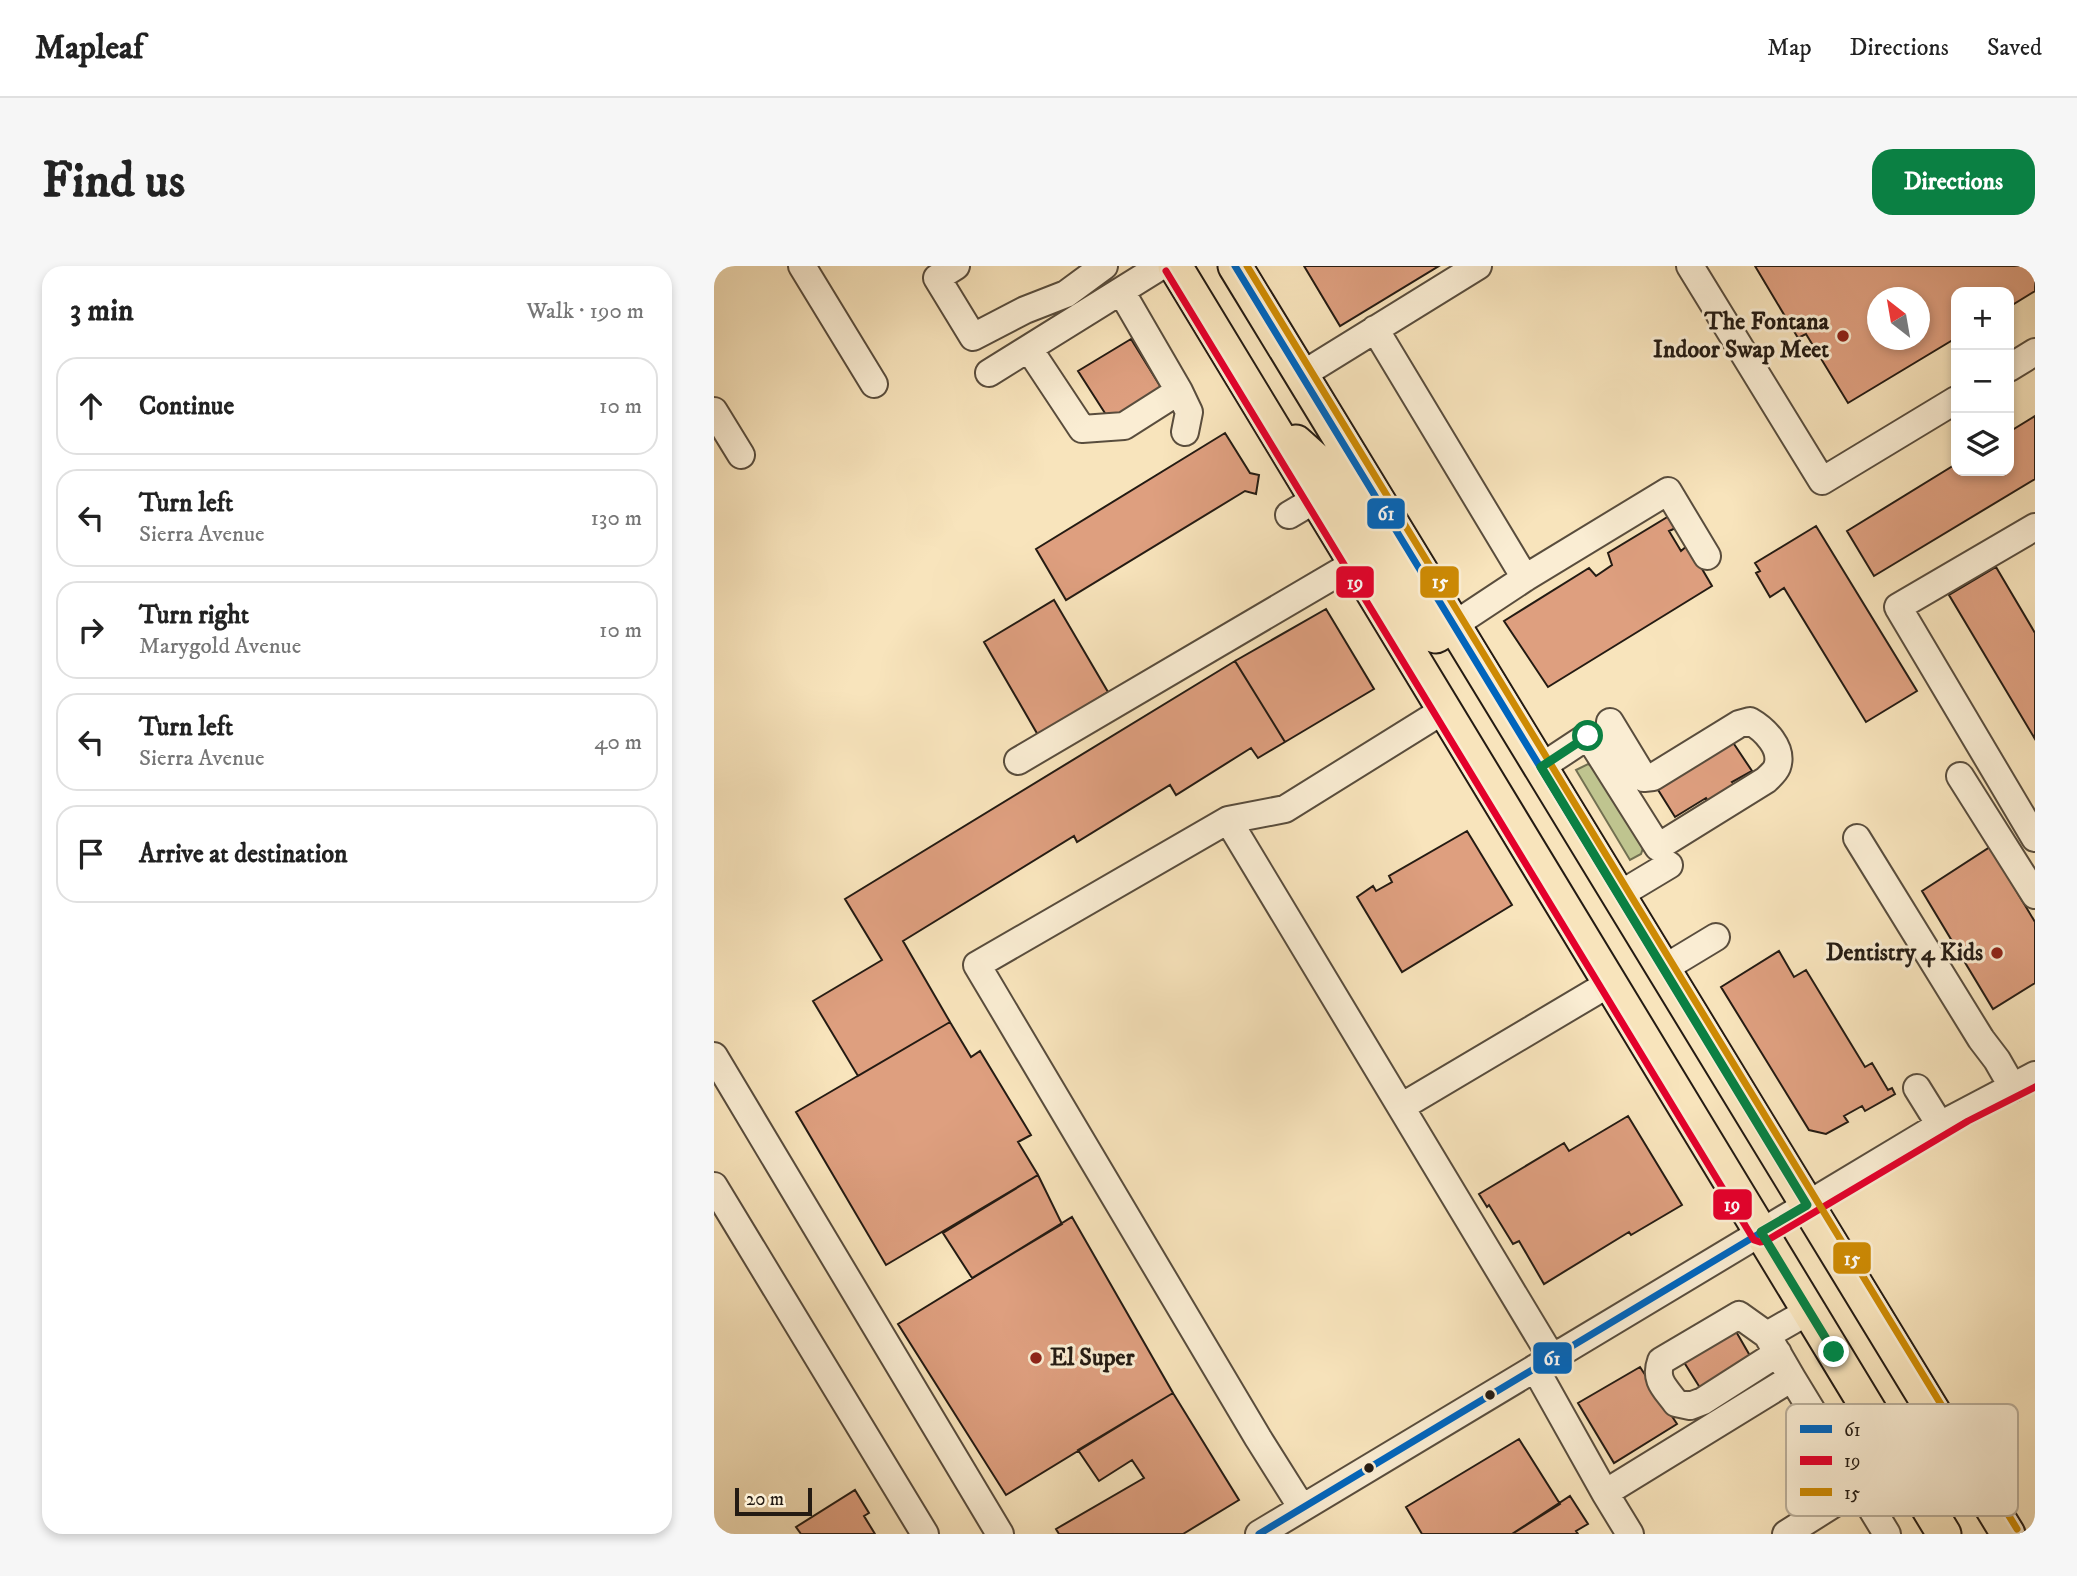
<!DOCTYPE html>
<html lang="en">
<head>
<meta charset="utf-8">
<style>
	body { margin:0; font-family:"IM FELL DW Pica",serif; background:#f6f6f6; color:#222 }
	.controls { position:absolute; right:21px; top:21px; display:grid; overflow:hidden; border-radius:14px; box-shadow:0 4px 10px #0003 }
	.controls button { width:63px; height:63px; display:grid; place-items:center; padding:0; border:0; border-bottom:2px solid #e0e0e0; background:#fff; color:#222; font:35px sans-serif }
	.compass { position:absolute; left:1153px; top:21px; width:63px; height:63px; border-radius:50%; background:#fff; box-shadow:0 4px 10px #0003; rotate:329deg }
	.scale { position:absolute; left:21px; bottom:18px; width:77px; box-sizing:border-box; padding-left:7px; border:4px solid #241b13; border-top:0; font-size:19px; line-height:24px; white-space:nowrap; color:#241b13; -webkit-text-stroke:5px #faedd3; paint-order:stroke }
	.stop { position:absolute; width:21px; height:21px; margin:-16px; border:5px solid #0b8043; border-radius:50%; background:#fff }
	.stop.end { background:#0b8043; border-color:#fff; box-shadow:0 2px 7px #0008 }
	.list { margin:0; padding:0; list-style:none }
	h2 { display:flex; justify-content:space-between; align-items:center; height:91px; margin:0; padding:0 28px; font-size:30px }
	h2 small { font-size:23px; font-weight:400; color:#767676 }
	.list li { display:grid; grid-template-columns:46px 1fr auto; gap:21px; align-items:center; box-sizing:border-box; height:98px; margin:0 14px 14px; padding:0 14px; border:2px solid #e0e0e0; border-radius:21px }
	.list b { display:block; font-size:26px; white-space:nowrap }
	.list p { margin:0; font-size:23px; white-space:nowrap; color:#767676 }
	.list em { font-size:23px; font-style:normal; color:#767676 }
	.icon { flex:none; width:38px; height:38px; fill:none; stroke:currentColor; stroke-width:2; stroke-linecap:round; stroke-linejoin:round }
	.map { position:relative; flex:none; width:1321px; height:1268px; overflow:hidden; border-radius:21px }
	header { display:flex; align-items:center; gap:42px; box-sizing:border-box; height:98px; padding:0 35px; background:#fff; border-bottom:2px solid #e0e0e0 }
	header strong { font-size:33px }
	nav { display:flex; gap:38px; margin-inline-start:auto; font-size:24px }
	.intro { display:flex; align-items:center; justify-content:space-between; box-sizing:border-box; height:168px; padding:0 42px }
	h1 { margin:0; font-size:49px }
	.button { padding:18px 32px; border-radius:21px; background:#0b8043; color:#fff; font-size:24px; font-weight:700 }
	main { display:flex; gap:42px; padding:0 42px }
	aside { flex:1; background:#fff; border-radius:21px; box-shadow:0 4px 10px #0003 }
	.map>svg:first-child { display:block }
	.green { fill:#bfc48f; stroke:#727051; stroke-width:2 }
	.building { fill:#de9f7f; stroke:#241b13; stroke-width:2; fill-rule:evenodd }
	.lines { fill:none; stroke-linecap:round; stroke-linejoin:round }
	.minor-casing { stroke:#594d3d; stroke-width:30 }
	.major-casing { stroke:#241b13; stroke-width:37 }
	.minor { stroke:#faedd3; stroke-width:26 }
	.major { stroke:#f8e4bc; stroke-width:33 }
	.bus-1-casing { stroke:#faedd3; stroke-width:12 }
	.bus-2-casing { stroke:#faedd3; stroke-width:12 }
	.bus-3-casing { stroke:#faedd3; stroke-width:12 }
	.bus-1 { stroke:#0065bd; stroke-width:7 }
	.bus-2 { stroke:#e4002b; stroke-width:7 }
	.bus-3 { stroke:#cd8a04; stroke-width:7 }
	.route { stroke:#0b8043; stroke-width:9 }
	.poi-dot { fill:#8f2418; stroke:#faedd3; stroke-width:2.5 }
	.bus-dot { fill:#241b13; stroke:#faedd3; stroke-width:2.5 }
	.labels { text-anchor:middle; dominant-baseline:central; stroke-width:6; stroke-linejoin:round; paint-order:stroke }
	.poi-label { font-size:24px; font-weight:bold; fill:#241b13; stroke:#faedd3; text-anchor:end }
	.key { fill:#faedd3; stroke:#baae99; stroke-width:2 }
	.key-label { font-size:19px; fill:#241b13 }
	.line-badge { stroke:#faedd3; stroke-width:2.5 }
	.badge-label { font-size:19px; text-anchor:middle; font-weight:bold; fill:#fff }
</style>
</head>
<body>
<header>
<strong>Mapleaf</strong>
<nav><a>Map</a><a>Directions</a><a>Saved</a></nav>
</header>
<div class="intro"><h1>Find us</h1><a class="button">Directions</a></div>
<main>
<aside>
<h2>3 min<small>Walk · 190 m</small></h2>
<ul class="list">
<li><svg class="icon" aria-label="ahead" viewBox="0 0 24 24"><path d="M12 20V5M6 11l6-6 6 6"/></svg><div><b>Continue</b></div><em>10 m</em></li>
<li><svg class="icon" aria-label="left" viewBox="0 0 24 24"><path d="M17 20v-9H6M10 6l-5 5 5 5"/></svg><div><b>Turn left</b><p>Sierra Avenue</p></div><em>130 m</em></li>
<li><svg class="icon" aria-label="right" viewBox="0 0 24 24"><path d="M7 20v-9h11M14 6l5 5-5 5"/></svg><div><b>Turn right</b><p>Marygold Avenue</p></div><em>10 m</em></li>
<li><svg class="icon" aria-label="left" viewBox="0 0 24 24"><path d="M17 20v-9H6M10 6l-5 5 5 5"/></svg><div><b>Turn left</b><p>Sierra Avenue</p></div><em>40 m</em></li>
<li><svg class="icon" aria-label="arrive" viewBox="0 0 24 24"><path d="M6 21V4h12l-3 4 3 4H6"/></svg><div><b>Arrive at destination</b></div></li>
</ul>
</aside>
<div class="map">
<svg width="1321" height="1268" viewBox="0 0 1321 1268">
	<rect width="100%" height="100%" fill="#f8e4bc"/>
	<filter id="stains"><feTurbulence type="fractalNoise" baseFrequency=".00286" numOctaves="4"/><feColorMatrix values="0 0 0 0 .2 0 0 0 0 .09 0 0 0 0 .02 0 0 0 .5 -.17"/></filter>
	<radialGradient id="worn" r=".72"><stop offset=".6" stop-color="#630" stop-opacity="0"/><stop offset="1" stop-color="#630" stop-opacity=".3"/></radialGradient>
	<path class="green" d="M 874,498 L 880,501 L 929,582 L 927,588 L 916,594 L 862,504 Z"/>
	<path class="building" d="M 590,0 L 725,0 L 626,60 Z
		M 1041,0 L 1321,0 L 1321,25 L 1295,41 L 1295,26 L 1242,26 L 1242,72 L 1134,137 L 1092,68 L 1084,72 ZM 1164,32 L 1206,32 L 1206,74 L 1164,74 Z
		M 417,73 L 448,123 L 396,155 L 364,105 Z
		M 1321,150 L 1321,213 L 1160,310 L 1133,265 L 1242,198 L 1242,205 L 1295,205 L 1295,166 Z
		M 511,167 L 536,207 L 545,209 L 542,228 L 531,225 L 352,334 L 322,283 Z
		M 955,250 L 964,261 L 955,265 L 967,285 L 974,279 L 998,320 L 834,421 L 790,355 L 875,302 L 882,310 L 898,299 L 894,287 Z
		M 1102,260 L 1203,425 L 1152,456 L 1070,322 L 1056,331 L 1042,307 L 1046,305 L 1041,297 Z
		M 1282,301 L 1321,367 L 1321,473 L 1235,329 Z
		M 340,334 L 394,426 L 324,469 L 270,376 Z
		M 612,343 L 660,423 L 571,476 L 521,395 Z
		M 521,395 L 571,476 L 544,492 L 537,482 L 462,529 L 456,519 L 363,576 L 360,570 L 189,675 L 236,756 L 144,810 L 99,735 L 168,694 L 131,633 Z
		M 1016,472 L 1038,505 L 1018,516 L 1021,519 L 994,535 L 992,532 L 961,551 L 941,519 Z
		M 753,565 L 798,639 L 688,706 L 643,631 L 659,620 L 662,625 L 678,616 L 675,610 Z
		M 1276,581 L 1321,656 L 1321,717 L 1279,743 L 1208,625 Z
		M 1065,685 L 1080,711 L 1092,704 L 1151,801 L 1158,797 L 1174,824 L 1178,822 L 1181,828 L 1151,845 L 1148,840 L 1130,850 L 1134,856 L 1112,868 L 1095,864 L 1007,721 Z
		M 236,756 L 257,791 L 266,785 L 317,869 L 304,876 L 324,909 L 172,999 L 82,846 Z
		M 914,850 L 968,939 L 917,969 L 915,966 L 830,1018 L 805,975 L 799,978 L 775,939 L 773,941 L 765,928 L 850,877 L 855,885 Z
		M 324,909 L 348,958 L 258,1012 L 229,967 Z
		M 358,951 L 459,1127 L 292,1229 L 184,1058 Z
		M 1020,1062 L 1039,1095 L 988,1125 L 968,1093 Z
		M 926,1101 L 963,1158 L 900,1197 L 864,1137 Z
		M 459,1127 L 525,1234 L 469,1268 L 345,1268 L 342,1263 L 430,1212 L 418,1194 L 385,1215 L 364,1184 Z
		M 805,1173 L 846,1238 L 798,1268 L 708,1268 L 692,1241 Z
		M 141,1224 L 155,1247 L 150,1250 L 161,1268 L 87,1268 L 82,1261 Z
		M 856,1230 L 874,1258 L 862,1265 L 864,1268 L 798,1268 Z"/>
	<g class="lines">
		<defs>
			<path id="minor" d="M 88,0 L 160,118
				M 242,0 L 223,12 L 259,71 L 311,44 L 352,28 L 390,0
				M 976,0 L 1108,215 L 1242,134
				M 407,25 L 465,125 L 475,146 L 471,166
				M 661,63 L 811,312
				M 315,83 L 368,163 L 410,160 L 465,125
				M 1295,102 L 1321,86
				M 275,107 L 447,0
				M 586,110 L 764,0
				M 0,145 L 27,189
				M 575,249 L 602,233
				M 1321,261 L 1184,341 L 1321,572
				M 740,359 L 811,312 L 954,225 L 993,290
				M 304,495 L 641,297
				M 827,501 L 874,470 L 944,581 L 1052,514 C 1056,510 1061,506 1063,501 C 1070,482 1050,463 1036,455 L 1025,458 L 939,511 L 930,512 L 896,456
				M 1246,510 L 1321,629
				M 514,554 L 571,543 L 730,444
				M 1143,572 L 1267,773 L 1283,794 L 1299,822
				M 905,629 L 955,599
				M 949,703 L 1002,671
				M 0,790 L 286,1268
				M 1203,822 L 1226,859
				M 687,841 L 896,717
				M 0,920 L 211,1268
				M 1053,1069 L 1025,1049 L 947,1095 C 940,1114 951,1122 962,1137 L 976,1140 L 989,1135 L 1064,1087
				M 821,1102 L 891,1227 L 916,1268
				M 1078,1112 L 1173,1268
				M 891,1227 L 1078,1112 L 1053,1069 L 1095,1045
				M 588,1242 L 544,1172 L 263,699 L 514,554 L 838,1092
				M 545,1268 L 1226,859 L 1321,809
				M 1072,1268 L 1186,1196"/>
			<path id="major" d="M 461,0 L 1230,1268
				M 521,0 L 1294,1268
				M 582,176 L 611,202 L 692,337 L 713,367 L 722,370 L 740,359"/>
		</defs>
		<use href="#minor" class="minor-casing"/>
		<use href="#major" class="major-casing"/>
		<use href="#minor" class="minor"/>
		<use href="#major" class="major"/>
		<defs>
			<path id="bus-1" d="M 521,0 L 1093,939 L 545,1268"/>
			<path id="bus-2" d="M 452,5 L 1040,974 L 1046,976 L 1052,975 L 1254,855 L 1321,821"/>
			<path id="bus-3" d="M 533,0 L 1303,1263"/>
		</defs>
		<use href="#bus-1" class="bus-1-casing"/>
		<use href="#bus-2" class="bus-2-casing"/>
		<use href="#bus-3" class="bus-3-casing"/>
		<use href="#bus-1" class="bus-1"/>
		<use href="#bus-2" class="bus-2"/>
		<use href="#bus-3" class="bus-3"/>
	</g>
	<g class="lines">
		<path class="route" d="M 874,470 L 827,501 L 1093,939 L 1047,966 L 1120,1086"/>
	</g>
	<g class="poi-dot">
		<circle cx="1129" cy="70" r="7"/>
		<circle cx="1283" cy="687" r="7"/>
		<circle cx="322" cy="1092" r="7"/>
	</g>
	<g class="bus-dot">
		<circle cx="776" cy="1129" r="6"/>
		<circle cx="655" cy="1202" r="6"/>
	</g>
	<g class="labels">
		<g class="poi-label">
			<text x="1115" y="56">The Fontana<tspan x="1115" dy="28">Indoor Swap Meet</tspan></text>
			<text x="1269" y="687">Dentistry 4 Kids</text>
			<text x="336" y="1092" text-anchor="start">El Super</text>
		</g>
	</g>
	<rect x="1072" y="1138" width="232" height="112" rx="10" class="key"/>
	<rect x="1086" y="1159" width="32" height="8" fill="#0065bd"/>
	<rect x="1086" y="1190" width="32" height="9" fill="#e4002b"/>
	<rect x="1086" y="1222" width="32" height="8" fill="#cd8a04"/>
	<g class="key-label">
		<text x="1130" y="1170">61</text>
		<text x="1130" y="1201">19</text>
		<text x="1130" y="1233">15</text>
	</g>
	<g class="line-badge">
		<rect x="652" y="231" width="40" height="33" rx="7" fill="#0065bd"/>
		<rect x="705" y="299" width="41" height="34" rx="7" fill="#cd8a04"/>
		<rect x="621" y="299" width="40" height="34" rx="7" fill="#e4002b"/>
		<rect x="998" y="922" width="41" height="33" rx="7" fill="#e4002b"/>
		<rect x="1118" y="975" width="40" height="34" rx="7" fill="#cd8a04"/>
		<rect x="818" y="1075" width="41" height="34" rx="7" fill="#0065bd"/>
	</g>
	<g class="badge-label">
		<text x="672" y="254">61</text>
		<text x="726" y="322">15</text>
		<text x="641" y="323">19</text>
		<text x="1018" y="945">19</text>
		<text x="1138" y="999">15</text>
		<text x="838" y="1099">61</text>
	</g>
	<rect width="100%" height="100%" filter="url(#stains)"/>
	<rect width="100%" height="100%" fill="url(#worn)"/>
</svg>
<div class="controls">
<button>+</button>
<button>−</button>
<button><svg class="icon" aria-label="layers" viewBox="0 0 24 24"><path d="M12 4l9 5-9 5-9-5zM3 14l9 5 9-5"/></svg></button>
</div>
<svg class="compass" viewBox="-18 -18 36 36"><path d="M0-13l5 13h-10z" fill="#e53935"/><path d="M0 13l5-13h-10z" fill="#767676"/></svg>
<div class="scale">20 m</div>
<div class="stop" style="left:874px;top:470px"></div>
<div class="stop end" style="left:1120px;top:1086px"></div>
</div>
</main>
</body>
</html>
